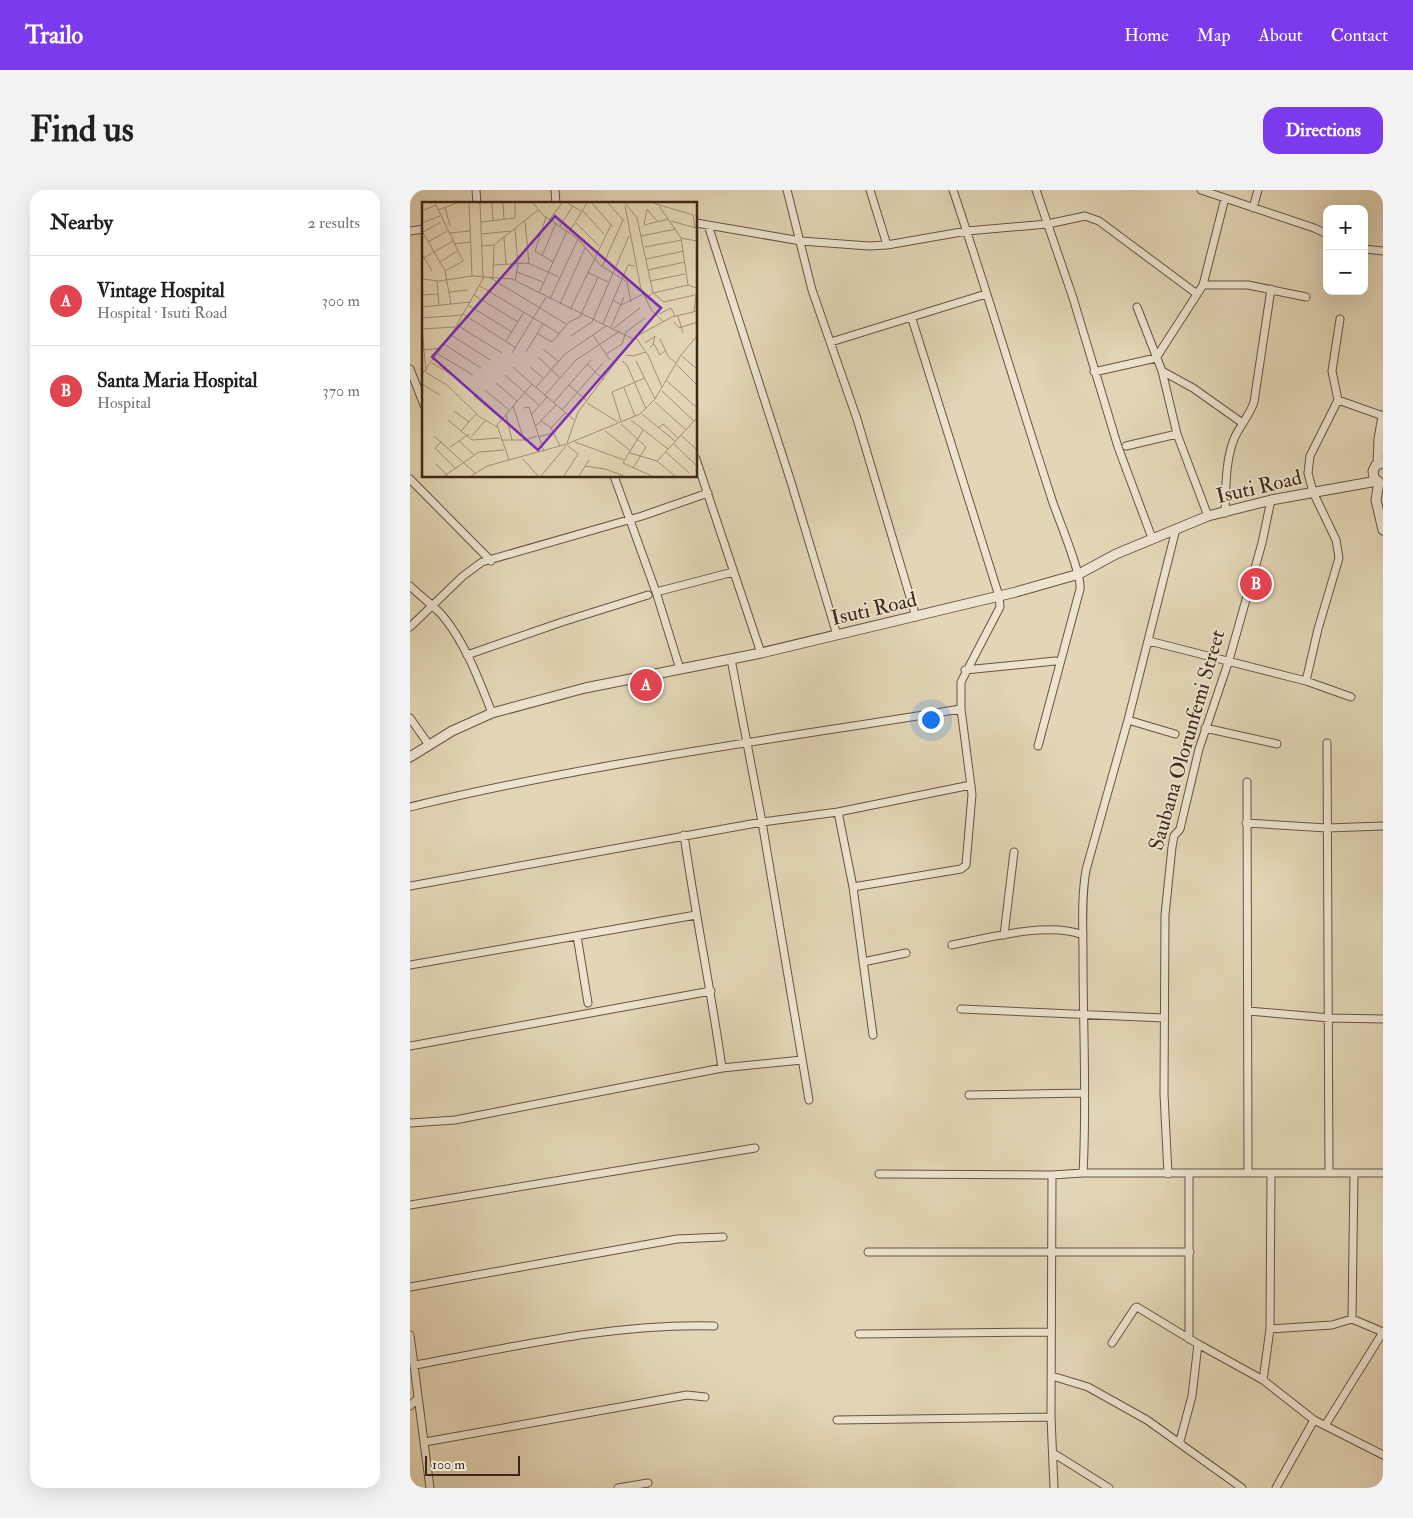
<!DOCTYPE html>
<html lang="en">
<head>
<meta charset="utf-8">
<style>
	body { margin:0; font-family:"IM FELL Double Pica",serif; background:#f2f2f2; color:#202124 }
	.controls { position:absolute; right:15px; top:15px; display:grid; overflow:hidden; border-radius:10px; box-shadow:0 5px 20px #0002 }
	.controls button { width:45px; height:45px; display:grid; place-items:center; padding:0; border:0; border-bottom:1px solid #e0e0e0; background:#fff; color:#202124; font:25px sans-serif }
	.scale { position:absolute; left:15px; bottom:12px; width:95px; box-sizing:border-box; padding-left:5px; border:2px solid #402618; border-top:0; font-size:14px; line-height:18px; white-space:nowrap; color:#402618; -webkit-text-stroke:4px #ede4d0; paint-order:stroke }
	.you { position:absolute; left:520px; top:529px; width:18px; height:18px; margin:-12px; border:4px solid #fff; border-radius:50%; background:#1a73e8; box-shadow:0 0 0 8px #1a73e833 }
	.badge { display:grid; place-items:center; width:32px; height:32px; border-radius:50%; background:#7c3aed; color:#fff; font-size:16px; font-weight:700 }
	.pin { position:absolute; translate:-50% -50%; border:2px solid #fff; box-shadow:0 1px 5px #0006 }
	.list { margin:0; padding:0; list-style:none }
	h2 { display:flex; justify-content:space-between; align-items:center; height:65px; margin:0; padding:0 20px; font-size:21px }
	h2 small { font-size:16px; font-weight:400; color:#757577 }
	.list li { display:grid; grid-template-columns:32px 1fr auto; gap:15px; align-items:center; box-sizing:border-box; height:90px; padding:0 20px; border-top:1px solid #e0e0e0 }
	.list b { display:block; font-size:19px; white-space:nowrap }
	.list p { margin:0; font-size:16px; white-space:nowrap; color:#757577 }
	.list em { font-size:16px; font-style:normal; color:#757577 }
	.map { position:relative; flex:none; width:973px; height:1298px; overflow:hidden; border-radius:15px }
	header { display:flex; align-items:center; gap:30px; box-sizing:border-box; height:70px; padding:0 25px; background:#7c3aed; color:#fff }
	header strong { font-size:24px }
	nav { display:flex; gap:28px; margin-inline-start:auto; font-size:18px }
	.intro { display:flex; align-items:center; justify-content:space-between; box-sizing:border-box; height:120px; padding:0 30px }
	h1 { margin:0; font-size:35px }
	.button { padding:12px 22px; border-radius:15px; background:#7c3aed; color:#fff; font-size:18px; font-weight:700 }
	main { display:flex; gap:30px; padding:0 30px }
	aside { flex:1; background:#fff; border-radius:15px; box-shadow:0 5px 20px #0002 }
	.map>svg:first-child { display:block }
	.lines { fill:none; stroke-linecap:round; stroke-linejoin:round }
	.minor-casing { stroke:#695240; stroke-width:9 }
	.tertiary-casing { stroke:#695240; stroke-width:11 }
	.minor { stroke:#ede4d0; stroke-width:7 }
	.tertiary { stroke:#ede4d0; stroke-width:9 }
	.labels { text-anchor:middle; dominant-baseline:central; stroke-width:4; stroke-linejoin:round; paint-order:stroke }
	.street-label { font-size:21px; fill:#402618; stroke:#ede4d0 }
	.inset-road { fill:none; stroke:#a29077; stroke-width:1 }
	.view { fill:#7b2cbf; fill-opacity:0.15; stroke:#7b2cbf; stroke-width:2.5 }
	.inset-edge { fill:none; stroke:#402618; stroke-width:2.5 }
</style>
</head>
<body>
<header>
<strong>Trailo</strong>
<nav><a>Home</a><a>Map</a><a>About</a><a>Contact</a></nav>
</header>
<div class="intro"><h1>Find us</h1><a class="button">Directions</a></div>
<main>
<aside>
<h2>Nearby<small>2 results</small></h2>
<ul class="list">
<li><span class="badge" style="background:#e0444e">A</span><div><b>Vintage Hospital</b><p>Hospital · Isuti Road</p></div><em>300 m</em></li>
<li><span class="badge" style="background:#e0444e">B</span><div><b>Santa Maria Hospital</b><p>Hospital</p></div><em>370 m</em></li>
</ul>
</aside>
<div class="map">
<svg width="973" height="1298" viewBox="0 0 973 1298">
	<rect width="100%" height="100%" fill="#e3d6b6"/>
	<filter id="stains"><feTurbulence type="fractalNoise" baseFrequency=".004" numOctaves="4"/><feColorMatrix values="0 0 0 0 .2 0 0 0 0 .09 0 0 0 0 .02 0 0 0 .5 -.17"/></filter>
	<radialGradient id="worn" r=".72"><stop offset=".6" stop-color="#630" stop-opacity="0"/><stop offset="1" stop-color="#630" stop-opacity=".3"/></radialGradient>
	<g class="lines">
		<defs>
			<path id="minor" d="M 66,0 L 67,14
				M 145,0 L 146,14
				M 377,0 L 402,100 L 447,229 L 506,427
				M 460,0 L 477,55
				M 543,0 C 578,104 609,209 643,313 C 649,330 672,385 670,399 L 628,556
				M 626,0 L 663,108 L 708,257 L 742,348
				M 791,0 L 904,38 L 917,44
				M 843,18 L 848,0
				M 286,33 L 391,51 L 459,56 L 477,55 L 557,41 L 638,34 L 675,26 L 689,31 L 787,104
				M 298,35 L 381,292 L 427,445
				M 0,41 L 14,39
				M 954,59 L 973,61
				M 793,95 L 838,95 L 896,107
				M 727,117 L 752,181 L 767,244 L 798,326
				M 421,152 L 576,104
				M 0,179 L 14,215
				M 752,181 L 783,198 L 831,232
				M 684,182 L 746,168 L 793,95 L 815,8
				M 928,210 L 973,226
				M 716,256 L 767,244
				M 286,269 L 351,463
				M 204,286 L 246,402 L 270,479
				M 0,289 L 81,371
				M 815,323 C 816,299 815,272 824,249 C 830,235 840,225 844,212 L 861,99
				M 0,396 C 10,406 23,415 32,425 C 55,452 69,490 82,523
				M 246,402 L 323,382
				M 0,437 L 53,386 L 72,372 L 232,326 L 298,303
				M 739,451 L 896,491 L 941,507
				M 57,465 L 152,432 L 238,405
				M 321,469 L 352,632 L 399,910
				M 555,480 L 645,471
				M 896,491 L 908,439 L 929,368 L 926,350 L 903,302 L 898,283 L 900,266 L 928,210 L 922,181 L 930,129
				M 0,528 L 19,555
				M 718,530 L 765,544
				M 795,538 L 867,554
				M 917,553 L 919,983
				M 837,592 L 838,982
				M 0,617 C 181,573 367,549 551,519
				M 428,622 L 443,697 L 463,845
				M 836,633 L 917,638 L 973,636
				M 274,645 C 285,723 301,800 312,878
				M 0,696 L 352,632 L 428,622 L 561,595
				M 443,697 L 551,679 L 556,675 L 562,604 L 551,519 L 551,492 L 590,417 L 589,406 L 502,129
				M 594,745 L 604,662
				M 167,746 L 178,813
				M 542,755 C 577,748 640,731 673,745
				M 453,772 L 496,763
				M 0,775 L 286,725
				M 551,819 L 754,828
				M 838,821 L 920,828 L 973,829
				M 0,856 L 301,801
				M 559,905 L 674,903
				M 0,933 L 45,930 L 312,878 L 392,870
				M 673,983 C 677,911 673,840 673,768 C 673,739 671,709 676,680 L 718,530 L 766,339
				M 779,983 L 779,1149
				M 469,984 L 642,985
				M 758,984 L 754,904 L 755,725 L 762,657 L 764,646 L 770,639 L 789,559 L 819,470 L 852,353 L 861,310
				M 0,1015 L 345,958
				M 458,1062 L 780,1062
				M 0,1097 L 267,1049 L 313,1047
				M 942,1129 L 944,984
				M 860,1139 L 922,1135 L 942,1129 L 973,1142
				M 449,1144 L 641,1142
				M 0,1145 L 20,1298
				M 702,1153 L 725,1118 L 727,1117 L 788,1154 L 853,1190 L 904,1230 L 973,1265
				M 5,1175 C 103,1157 204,1133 304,1136
				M 642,1186 L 678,1197 L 737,1230 L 832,1298
				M 853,1190 L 860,1139 L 861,984
				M 0,1216 L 8,1208
				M 427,1230 L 641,1227
				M 916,1234 L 973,1142
				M 770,1251 L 782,1206 L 788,1154
				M 15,1252 L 277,1205 L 295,1207
				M 643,1263 L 699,1298
				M 208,1298 L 238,1293
				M 644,1298 L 641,1227 L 642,985 L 673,983 L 973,983
				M 866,1298 L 904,1230"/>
			<path id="tertiary" d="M 968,274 L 969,249 L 973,226
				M 969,292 L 966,310 L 973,340
				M 970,293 L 964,288 L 963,281 L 966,275 L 973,273
				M 0,567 L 42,541 L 82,523 L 175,498 L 351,463 L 606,402 L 669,384 L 706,364 L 798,326 L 861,310 L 967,291"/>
		</defs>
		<use href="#minor" class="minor-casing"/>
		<use href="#tertiary" class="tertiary-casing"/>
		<use href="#minor" class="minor"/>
		<use href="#tertiary" class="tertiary"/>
	</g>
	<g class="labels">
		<g class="street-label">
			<text transform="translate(849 297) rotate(-13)">Isuti Road</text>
			<text transform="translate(464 419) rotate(-13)">Isuti Road</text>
			<text transform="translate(777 550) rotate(-74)">Saubana Olorunfemi Street</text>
		</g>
	</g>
	<g transform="translate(12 12)">
		<rect width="275" height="275" fill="#e3d6b6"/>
		<path class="inset-road" d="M 13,1 L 41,59 L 23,69M 47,1 L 50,74M 58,1 L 61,75M 70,1 L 71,19M 81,1 L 82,17M 111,1 L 121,13 L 156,37 L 178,63 L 205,80 L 209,100M 146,1 L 160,10M 170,1 L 191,25M 186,1 L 202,19M 203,1 L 215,16 L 231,91 L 242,100 L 273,93M 231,1 L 271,13 L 273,26M 203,4 L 219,87 L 230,109 L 242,120M 237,4 L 259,36 L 266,83 L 275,86M 23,5 L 28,24M 16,8 L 35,1M 0,9 L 14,3M 161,9 L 182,32M 124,15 L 113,49 L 131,60M 128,17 L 140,1M 103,19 L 107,62M 249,19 L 274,26M 59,20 L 93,16 L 93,1M 0,21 L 18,14M 154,21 L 177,44M 222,22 L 225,7 L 235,19M 222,23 L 247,17M 138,24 L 151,4M 0,29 L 23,69 L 29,102M 1,30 L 19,20M 147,30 L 165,1M 27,31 L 48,29M 60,32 L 89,29M 219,34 L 254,27M 82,35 L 84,62M 259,36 L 275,39M 6,40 L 25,29M 32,42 L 49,40M 60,44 L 72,43 L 116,8M 223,45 L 260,38M 0,52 L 10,69M 120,54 L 134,21M 0,57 L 31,39M 224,57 L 262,49M 18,60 L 35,49M 72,63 L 106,61 L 137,75M 180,65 L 201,18M 226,68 L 263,60M 95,70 L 121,80M 165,70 L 186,80M 67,75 L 144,122M 71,75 L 72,43M 0,77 L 17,79 L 50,74 L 90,77 L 211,137M 93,78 L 96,63 L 93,26M 15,79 L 17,103M 228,79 L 263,72M 58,84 L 138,132M 28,90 L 46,88M 117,91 L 145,29M 0,93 L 16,92M 52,93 L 96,120M 224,96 L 231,91 L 266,83M 128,97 L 156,37M 191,98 L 199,103 L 221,92M 138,102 L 163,46M 46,103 L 90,130M 0,105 L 48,100M 148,108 L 189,23M 272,109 L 275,86M 41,112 L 94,146M 237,112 L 249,106 L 253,114M 256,114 L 261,131M 0,116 L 40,113M 252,120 L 257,126 L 275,120M 181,122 L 206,63 L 213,64M 35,123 L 80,151M 189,125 L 202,95M 0,126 L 4,169M 192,126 L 218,106M 0,127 L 33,125M 116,132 L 130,140 L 147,120 L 158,115 L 176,75M 29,133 L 68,158M 171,133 L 188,158M 149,134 L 170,120 L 207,34M 213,135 L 250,115 L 275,109M 214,136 L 226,153 L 240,185M 238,137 L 246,154 L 254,161M 84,139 L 102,110M 223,141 L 233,134 L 231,142M 22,142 L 59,166M 228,145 L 232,142 L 238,153 L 244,148M 121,147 L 136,159M 1,148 L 19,146M 104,150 L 121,122M 90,151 L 124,95M 16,152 L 51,173M 184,152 L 200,142 L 204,130 L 223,116M 204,153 L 211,154 L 224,150M 260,154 L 275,167M 116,155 L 137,175M 200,159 L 205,163 L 224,207M 214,159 L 233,197M 10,161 L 37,177M 165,162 L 182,178M 255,163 L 275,183M 91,165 L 110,182M 108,165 L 121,176M 3,170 L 25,183 L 58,215 L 75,225M 0,172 L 29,133 L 62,75M 83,173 L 118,204M 245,179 L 275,206M 74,181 L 95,199M 0,182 L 18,193M 147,183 L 165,199M 114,185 L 143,152 L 184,124M 202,186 L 213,214M 63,188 L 87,208M 240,189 L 272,219M 123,193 L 154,158 L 198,129M 52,194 L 80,217M 132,200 L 169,158M 233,200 L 264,228M 165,201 L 196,220M 91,204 L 102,238M 101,206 L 107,205 L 122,250M 140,208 L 181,161M 32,209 L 47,220M 110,212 L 125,195M 220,212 L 253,239M 84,213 L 90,238M 26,218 L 50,238 L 78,236M 209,218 L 246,247M 119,219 L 129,226 L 138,244M 199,219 L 190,190 L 223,176M 199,222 L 224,245 L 211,266M 114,224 L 134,203M 237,225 L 241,222 L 256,236M 129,226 L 143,211M 221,228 L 201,261 L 230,274M 39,229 L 54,212M 183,229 L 209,249M 259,233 L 275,248M 12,234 L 53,271M 49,235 L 63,219M 116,235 L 131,231M 79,238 L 102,238 L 115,234M 20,239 L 13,246 L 34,267M 37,239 L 52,253M 153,240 L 202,258M 145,241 L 156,210 L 211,137M 251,241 L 275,264M 28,245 L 47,232M 244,250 L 267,271M 208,251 L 235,259 L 253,274M 101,257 L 116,274M 87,258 L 75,223 L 110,182 L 152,218M 235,259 L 275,216M 14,262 L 26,274M 163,264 L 183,267 L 202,274M 22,274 L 57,250 L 82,248M 49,274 L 65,264 L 145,242 L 218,212 L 233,197 L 259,153 L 275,134M 119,274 L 144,244M 142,274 L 156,252 L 145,243M 157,274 L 167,258"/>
		<path class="view" d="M 133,14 L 239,106 L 116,248 L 10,155 Z"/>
		<rect width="275" height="275" class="inset-edge"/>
	</g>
	<rect width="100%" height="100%" filter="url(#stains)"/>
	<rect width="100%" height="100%" fill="url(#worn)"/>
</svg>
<div class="controls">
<button>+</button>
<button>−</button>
</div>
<div class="scale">100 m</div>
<div class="you"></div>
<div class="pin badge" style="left:236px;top:495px;background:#e0444e">A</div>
<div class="pin badge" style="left:846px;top:394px;background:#e0444e">B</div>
</div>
</main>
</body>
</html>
